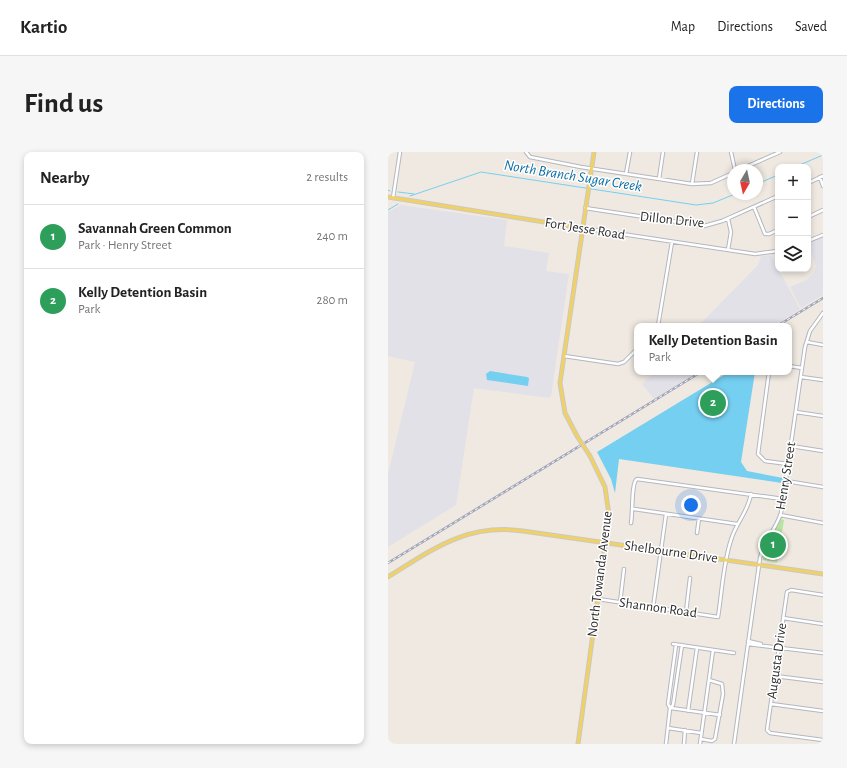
<!DOCTYPE html>
<html lang="en">
<head>
<meta charset="utf-8">
<style>
	body { margin:0; font-family:"Alegreya Sans",sans-serif; background:#f6f6f6; color:#222 }
	.controls { position:absolute; right:12px; top:12px; display:grid; overflow:hidden; border-radius:8px; box-shadow:0 2px 6px #0003 }
	.controls button { width:36px; height:36px; display:grid; place-items:center; padding:0; border:0; border-bottom:1px solid #e0e0e0; background:#fff; color:#222; font:20px sans-serif }
	.compass { position:absolute; left:339px; top:12px; width:36px; height:36px; border-radius:50%; background:#fff; box-shadow:0 2px 6px #0003; rotate:189deg }
	.you { position:absolute; left:303px; top:353px; width:14px; height:14px; margin:-10px; border:3px solid #fff; border-radius:50%; background:#1a73e8; box-shadow:0 0 0 6px #1a73e833 }
	.badge { display:grid; place-items:center; width:26px; height:26px; border-radius:50%; background:#1a73e8; color:#fff; font-size:13px; font-weight:700 }
	.pin { position:absolute; translate:-50% -50%; border:2px solid #fff; box-shadow:0 1px 4px #0006 }
	.popup { position:absolute; left:246px; top:171px; width:158px; height:52px; box-sizing:border-box; display:grid; place-content:center; border-radius:8px; background:#fff; filter:drop-shadow(0 1px 3px #0005); font-size:13px; white-space:nowrap; color:#767676 }
	.popup b { font-size:15px; color:#222 }
	.popup::after { content:''; position:absolute; left:50%; top:100%; margin-left:-8px; border:8px solid transparent; border-top-color:#fff }
	.list { margin:0; padding:0; list-style:none }
	h2 { display:flex; justify-content:space-between; align-items:center; height:52px; margin:0; padding:0 16px; font-size:17px }
	h2 small { font-size:13px; font-weight:400; color:#767676 }
	.list li { display:grid; grid-template-columns:26px 1fr auto; gap:12px; align-items:center; box-sizing:border-box; height:64px; padding:0 16px; border-top:1px solid #e0e0e0 }
	.list b { display:block; font-size:15px; white-space:nowrap }
	.list p { margin:0; font-size:13px; white-space:nowrap; color:#767676 }
	.list em { font-size:13px; font-style:normal; color:#767676 }
	.icon { flex:none; width:22px; height:22px; fill:none; stroke:currentColor; stroke-width:2; stroke-linecap:round; stroke-linejoin:round }
	.map { position:relative; flex:none; width:435px; height:592px; overflow:hidden; border-radius:8px }
	header { display:flex; align-items:center; gap:24px; box-sizing:border-box; height:56px; padding:0 20px; background:#fff; border-bottom:1px solid #e0e0e0 }
	header strong { font-size:19px }
	nav { display:flex; gap:22px; margin-inline-start:auto; font-size:14px }
	.intro { display:flex; align-items:center; justify-content:space-between; box-sizing:border-box; height:96px; padding:0 24px }
	h1 { margin:0; font-size:28px }
	.button { padding:10px 18px; border-radius:8px; background:#1a73e8; color:#fff; font-size:14px; font-weight:700 }
	main { display:flex; gap:24px; padding:0 24px }
	aside { flex:1; background:#fff; border-radius:8px; box-shadow:0 2px 6px #0003 }
	.map>svg:first-child { display:block }
	.industrial { fill:#e3e1e8 }
	.green { fill:#b6e59e }
	.water { fill:#75cff0 }
	.lines { fill:none; stroke-linecap:round; stroke-linejoin:round }
	.stream { stroke:#75cff0; stroke-width:1 }
	.minor-casing { stroke:#b4b7c1; stroke-width:4.5 }
	.major-casing { stroke:#c9c9c9; stroke-width:5 }
	.minor { stroke:#fff; stroke-width:2.5 }
	.major { stroke:#f2d163; stroke-width:3 }
	.rail-casing { stroke:#a3a6b8; stroke-width:2.5 }
	.rail { stroke:#fff; stroke-width:1; stroke-dasharray:3; stroke-linecap:butt }
	.major-bridge-casing { stroke:#c9c9c9; stroke-width:5; stroke-linecap:butt }
	.major-bridge { stroke:#f2d163; stroke-width:3 }
	.labels { text-anchor:middle; dominant-baseline:central; stroke-width:3; stroke-linejoin:round; paint-order:stroke }
	.street-label { font-size:14px; fill:#2e2e2e; stroke:#fff }
	.water-label { font-size:15px; font-style:italic; fill:#0d6fa3; stroke:#fff }
</style>
</head>
<body>
<header>
<strong>Kartio</strong>
<nav><a>Map</a><a>Directions</a><a>Saved</a></nav>
</header>
<div class="intro"><h1>Find us</h1><a class="button">Directions</a></div>
<main>
<aside>
<h2>Nearby<small>2 results</small></h2>
<ul class="list">
<li><span class="badge" style="background:#2e9e5b">1</span><div><b>Savannah Green Common</b><p>Park · Henry Street</p></div><em>240 m</em></li>
<li><span class="badge" style="background:#2e9e5b">2</span><div><b>Kelly Detention Basin</b><p>Park</p></div><em>280 m</em></li>
</ul>
</aside>
<div class="map">
<svg width="435" height="592" viewBox="0 0 435 592">
	<rect width="100%" height="100%" fill="#efe9e1"/>
	<path class="industrial" d="M 13,53 L 119,68 L 116,94 L 161,101 L 158,119 L 181,122 L 163,244 L 161,246 L 86,236 L 68,353 L 0,395 L 0,322 L 27,210 L 0,204 L 0,60 Z
		M 435,86 L 435,143 L 413,156 L 402,135 L 418,128 L 425,122 L 428,114 L 420,91 Z
		M 383,103 L 412,157 L 410,159 L 385,174 L 310,174 L 370,113 L 373,104 Z
		M 266,220 L 311,220 L 266,247 L 254,232 Z"/>
	<path class="green" d="M 393,367 L 396,368 L 389,410 L 375,408 L 376,398 Z"/>
	<path class="water" d="M 102,219 L 139,225 L 141,226 L 140,234 L 99,228 L 98,222 Z
		M 341,220 L 367,220 L 353,310 L 359,319 L 395,326 L 394,331 L 231,307 L 227,341 L 223,327 L 209,300 Z"/>
	<g class="lines">
		<path class="stream" d="M 407,15 L 435,3
			M 369,32 L 390,23
			M 0,38 L 2,39
			M 10,40 L 26,42
			M 22,44 L 93,20 L 308,53 L 325,51 L 347,42
			M 0,58 L 10,52"/>
		<defs>
			<path id="minor" d="M 138,0 L 142,5 L 193,15 L 304,32 L 323,31 L 345,21
				M 343,0 L 347,18
				M 351,18 L 392,0
				M 238,22 L 242,0
				M 432,25 L 435,34
				M 271,27 L 275,0
				M 420,31 L 435,24
				M 304,32 L 309,0
				M 5,46 L 12,0
				M 366,55 L 377,82 L 381,82 L 390,78
				M 197,56 L 316,74 L 334,69 L 390,44
				M 420,65 L 435,58
				M 340,67 L 343,80 L 340,98
				M 194,76 L 367,102 L 390,99
				M 420,89 L 435,83
				M 270,174 L 284,90
				M 419,190 L 435,193
				M 176,204 L 230,212 L 236,210 L 249,197
				M 401,214 L 414,216
				M 381,220 L 370,302 L 377,309 L 400,312
				M 413,225 L 435,228
				M 408,260 L 435,264
				M 403,294 L 435,299
				M 398,329 L 435,335
				M 246,357 L 349,372
				M 392,363 L 435,371
				M 243,371 C 245,361 243,330 249,327 L 395,347
				M 309,381 L 311,366
				M 435,443 L 403,438 L 399,440 L 379,578 L 382,581 L 435,588
				M 210,447 L 330,465 C 334,440 335,412 343,388 C 348,371 360,360 363,342
				M 232,451 L 236,417
				M 265,456 L 278,362
				M 298,460 L 302,426
				M 395,466 L 435,472
				M 360,489 L 373,492
				M 285,492 L 346,501
				M 360,492 L 435,501
				M 387,524 L 435,530
				M 383,552 L 435,559
				M 282,556 L 280,552 L 288,493
				M 283,556 L 332,563
				M 300,559 L 309,496
				M 280,576 L 313,581
				M 313,587 L 324,589 L 327,587 L 335,542 L 334,532 L 321,528
				M 278,592 L 282,556 L 285,553 L 294,493
				M 296,592 L 297,578
				M 312,592 L 325,498
				M 346,592 L 372,406 C 376,389 388,377 393,361 L 417,195 L 422,179 L 435,161"/>
			<path id="major" d="M 0,45 L 194,76
				M 189,284 L 177,261 L 172,231 L 206,0
				M 0,425 C 45,397 79,371 135,379 L 435,422
				M 190,592 L 221,363 L 217,335 L 202,304"/>
		</defs>
		<use href="#minor" class="minor-casing"/>
		<use href="#major" class="major-casing"/>
		<use href="#minor" class="minor"/>
		<use href="#major" class="major"/>
		<defs>
			<path id="rail" d="M 389,174 L 435,146
				M 0,411 L 313,220"/>
		</defs>
		<use href="#rail" class="rail-casing"/>
		<use href="#rail" class="rail"/>
		<defs>
			<path id="major-bridge" d="M 189,284 L 202,304"/>
		</defs>
		<use href="#major-bridge" class="major-bridge-casing"/>
		<use href="#major-bridge" class="major-bridge"/>
	</g>
	<g class="labels">
		<g class="street-label">
			<text transform="translate(284 68) rotate(6)">Dillon Drive</text>
			<text transform="translate(197 77) rotate(9)">Fort Jesse Road</text>
			<text transform="translate(398 324) rotate(-81)">Henry Street</text>
			<text transform="translate(283 400) rotate(8)">Shelbourne Drive</text>
			<text transform="translate(212 422) rotate(-83)">North Towanda Avenue</text>
			<text transform="translate(270 456) rotate(8)">Shannon Road</text>
			<text transform="translate(389 509) rotate(-82)">Augusta Drive</text>
		</g>
		<g class="water-label">
			<text transform="translate(185 24) rotate(9)">North Branch Sugar Creek</text>
		</g>
	</g>
</svg>
<div class="controls">
<button>+</button>
<button>−</button>
<button><svg class="icon" aria-label="layers" viewBox="0 0 24 24"><path d="M12 4l9 5-9 5-9-5zM3 14l9 5 9-5"/></svg></button>
</div>
<svg class="compass" viewBox="-18 -18 36 36"><path d="M0-13l5 13h-10z" fill="#e53935"/><path d="M0 13l5-13h-10z" fill="#767676"/></svg>
<div class="you"></div>
<div class="pin badge" style="left:385px;top:393px;background:#2e9e5b">1</div>
<div class="pin badge" style="left:325px;top:251px;background:#2e9e5b">2</div>
<div class="popup"><b>Kelly Detention Basin</b>Park</div>
</div>
</main>
</body>
</html>
